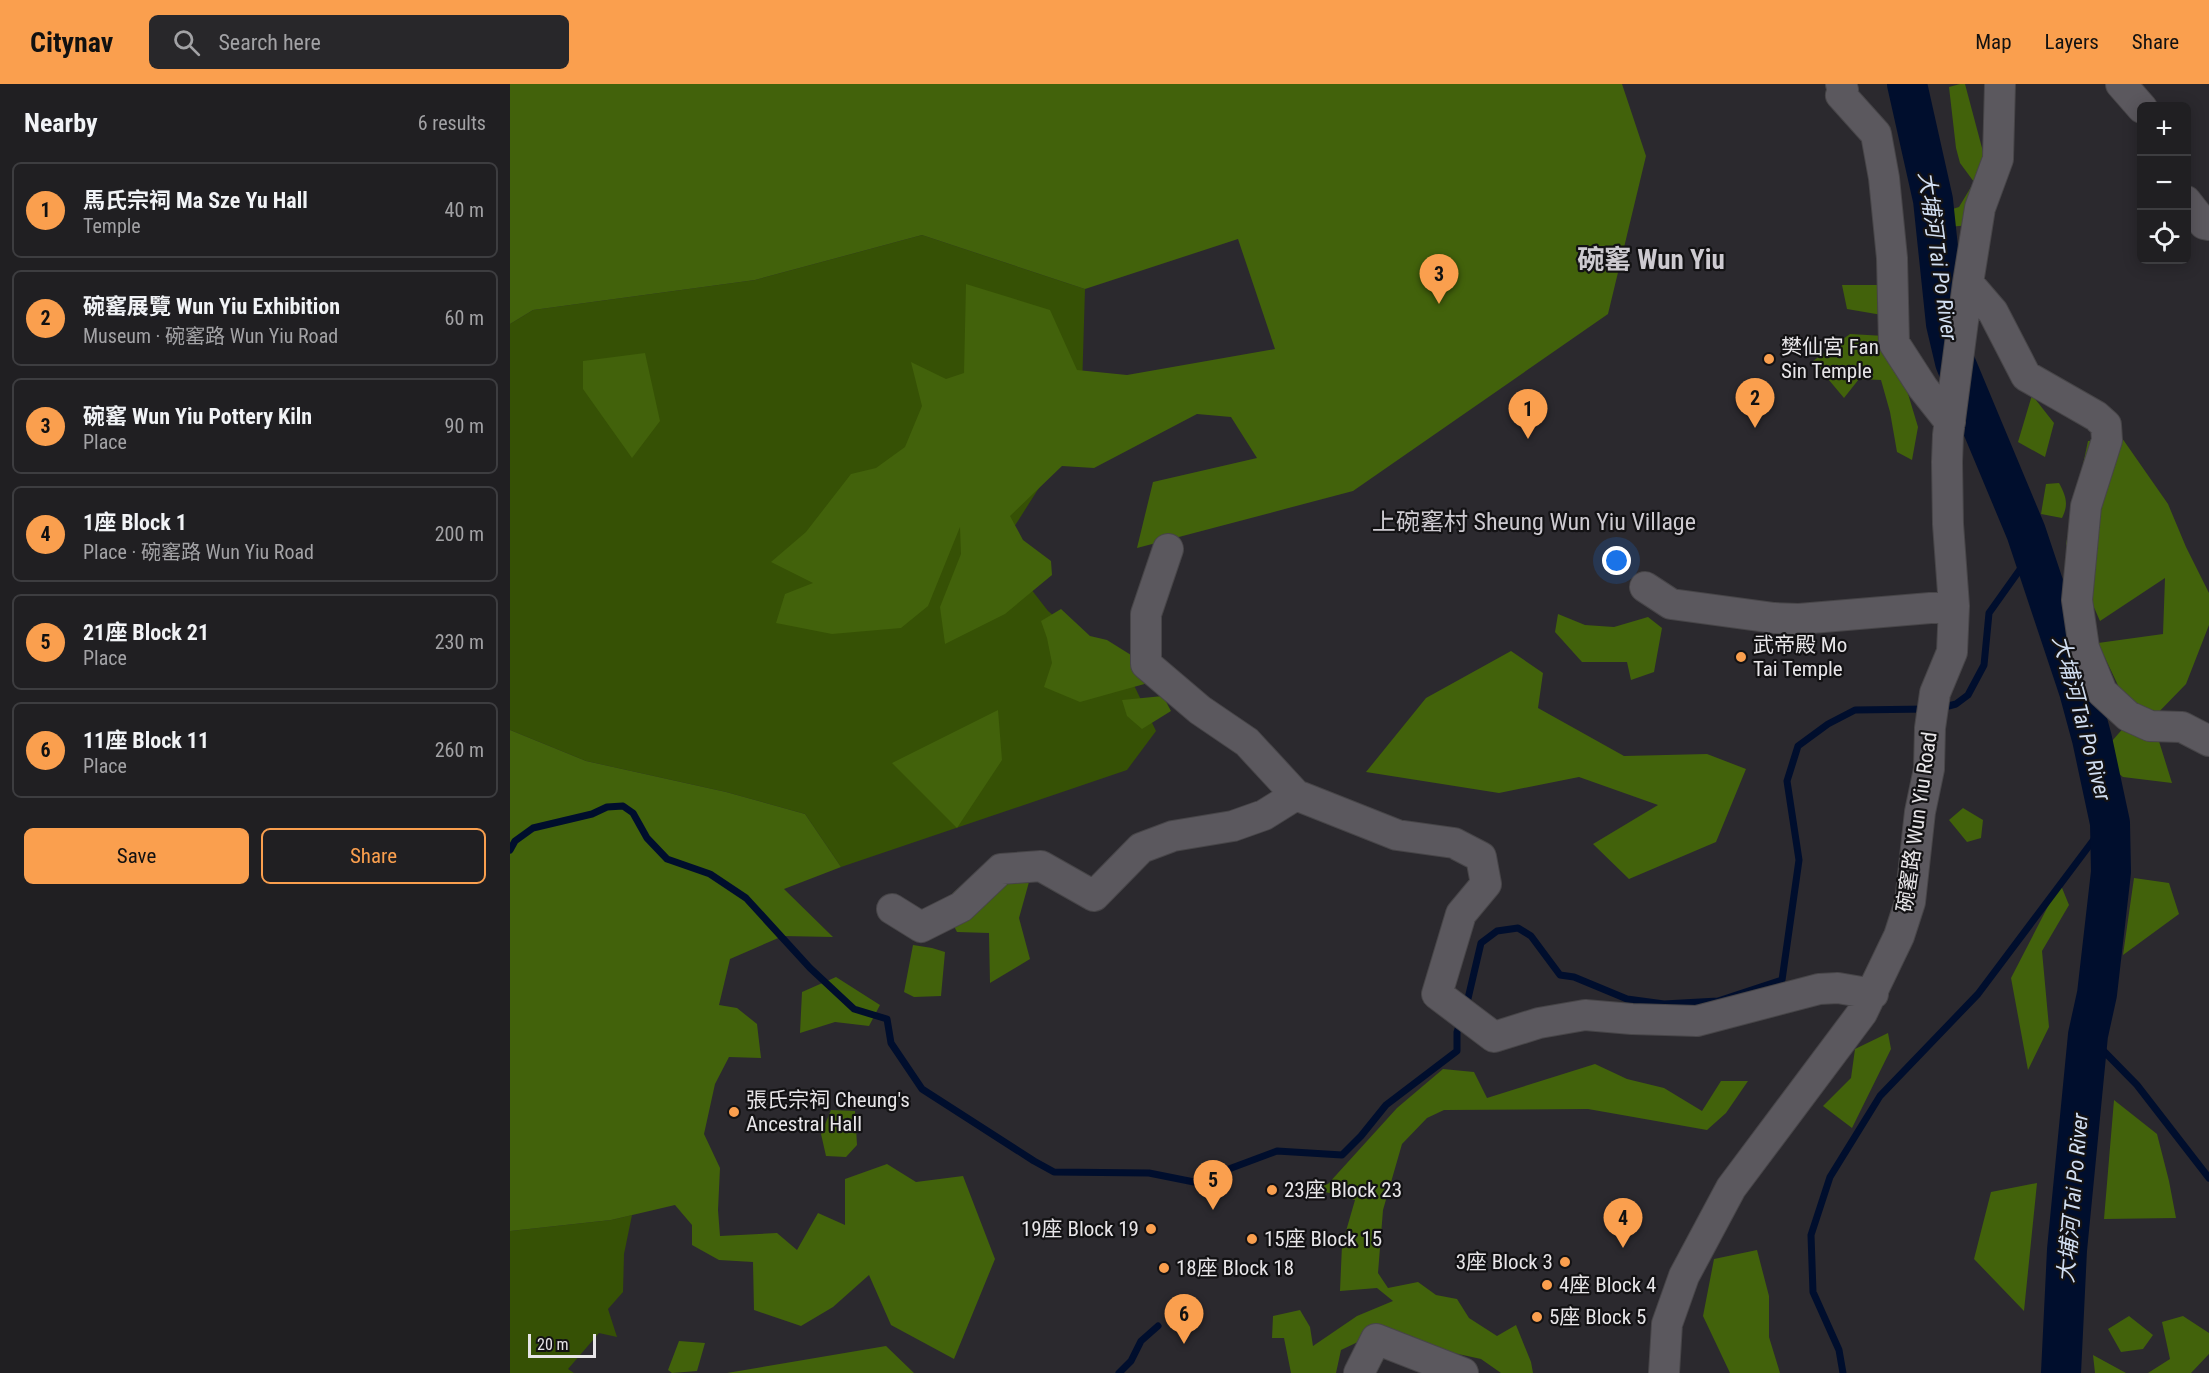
<!DOCTYPE html>
<html lang="en">
<head>
<meta charset="utf-8">
<style>
	body { margin:0; font-family:"Roboto Condensed","Noto Sans TC",sans-serif; background:#28272a; color:#f1f3f6 }
	.controls { position:absolute; right:18px; top:18px; display:grid; overflow:hidden; border-radius:9px; box-shadow:0 3px 15px #0003 }
	.controls button { width:54px; height:54px; display:grid; place-items:center; padding:0; border:0; border-bottom:2px solid #3d3d40; background:#201f22; color:#f1f3f6; font:30px sans-serif }
	.scale { position:absolute; left:18px; bottom:15px; width:68px; box-sizing:border-box; padding-left:6px; border:3px solid #e7e5e8; border-top:0; font-size:16px; line-height:21px; white-space:nowrap; color:#e7e5e8; -webkit-text-stroke:4px #131214; paint-order:stroke }
	.you { position:absolute; left:1107px; top:477px; width:21px; height:21px; margin:-15px; border:4px solid #fff; border-radius:50%; background:#1a73e8; box-shadow:0 0 0 9px #1a73e833 }
	.badge { display:grid; place-items:center; width:39px; height:39px; border-radius:50%; background:#fa9f4e; color:#111; font-size:20px; font-weight:700 }
	.pin { position:absolute; translate:-50% -50px; filter:drop-shadow(0 2px 3px #0008) }
	.pin::after { content:''; position:absolute; top:32px; width:21px; height:18px; background:inherit; clip-path:polygon(0 0,100% 0,50% 100%) }
	.list { margin:0; padding:0; list-style:none }
	h2 { display:flex; justify-content:space-between; align-items:center; height:78px; margin:0; padding:0 24px; font-size:26px }
	h2 small { font-size:20px; font-weight:400; color:#a2a2a5 }
	.list li { display:grid; grid-template-columns:39px 1fr auto; gap:18px; align-items:center; box-sizing:border-box; height:96px; margin:0 12px 12px; padding:0 12px; border:2px solid #3d3d40; border-radius:9px }
	.list b { display:block; font-size:22px; white-space:nowrap }
	.list p { margin:0; font-size:20px; white-space:nowrap; color:#a2a2a5 }
	.list em { font-size:20px; font-style:normal; color:#a2a2a5 }
	.actions { display:flex; gap:12px; padding:18px 24px }
	.actions a { flex:1; padding:14px 0; border:2px solid #fa9f4e; border-radius:9px; text-align:center; font-size:21px; color:#fa9f4e }
	.actions .main { background:#fa9f4e; color:#111 }
	.icon { flex:none; width:33px; height:33px; fill:none; stroke:currentColor; stroke-width:2; stroke-linecap:round; stroke-linejoin:round }
	.map { position:relative; flex:none; width:1699px; height:1289px; overflow:hidden }
	header { display:flex; align-items:center; gap:36px; box-sizing:border-box; height:84px; padding:0 30px; background:#fa9f4e; color:#111 }
	header strong { font-size:28px }
	nav { display:flex; gap:33px; margin-inline-start:auto; font-size:21px }
	.search { width:420px; height:54px; background:#28272a; display:flex; align-items:center; gap:15px; box-sizing:border-box; padding:0 21px; border-radius:9px; color:#a2a2a5; font-size:22px }
	main { display:flex }
	aside { flex:1; background:#201f22 }
	.map>svg:first-child { display:block }
	.green { fill:#365105 }
	.forest { fill:#42620b }
	.lines { fill:none; stroke-linecap:round; stroke-linejoin:round }
	.stream { stroke:#000e2d; stroke-width:7 }
	.river { stroke:#000e2d; stroke-width:40 }
	.minor-casing { stroke:#474548; stroke-width:32 }
	.minor { stroke:#5b585e; stroke-width:30 }
	.poi-dot { fill:#fa9f4e; stroke:#131214; stroke-width:2 }
	.labels { text-anchor:middle; dominant-baseline:central; stroke-width:4.5; stroke-linejoin:round; paint-order:stroke }
	.poi-label { font-size:21px; fill:#e7e5e8; stroke:#131214; text-anchor:start }
	.street-label { font-size:21px; fill:#e7e5e8; stroke:#131214 }
	.water-label { font-size:22px; font-style:italic; fill:#d1def1; stroke:#131214 }
	.quarter-label { font-size:24px; fill:#cdcad0; stroke:#131214 }
	.district-label { font-size:27px; font-weight:bold; fill:#cdcad0; stroke:#131214 }
</style>
</head>
<body>
<header>
<strong>Citynav</strong>
<div class="search"><svg class="icon" aria-label="search" viewBox="0 0 24 24"><circle cx="10" cy="10" r="6"/><path d="M15 15l6 6"/></svg>Search here</div>
<nav><a>Map</a><a>Layers</a><a>Share</a></nav>
</header>
<main>
<aside>
<h2>Nearby<small>6 results</small></h2>
<ul class="list">
<li><span class="badge">1</span><div><b>馬氏宗祠 Ma Sze Yu Hall</b><p>Temple</p></div><em>40 m</em></li>
<li><span class="badge">2</span><div><b>碗窰展覽 Wun Yiu Exhibition</b><p>Museum · 碗窰路 Wun Yiu Road</p></div><em>60 m</em></li>
<li><span class="badge">3</span><div><b>碗窰 Wun Yiu Pottery Kiln</b><p>Place</p></div><em>90 m</em></li>
<li><span class="badge">4</span><div><b>1座 Block 1</b><p>Place · 碗窰路 Wun Yiu Road</p></div><em>200 m</em></li>
<li><span class="badge">5</span><div><b>21座 Block 21</b><p>Place</p></div><em>230 m</em></li>
<li><span class="badge">6</span><div><b>11座 Block 11</b><p>Place</p></div><em>260 m</em></li>
</ul>
<div class="actions"><a class="main">Save</a><a>Share</a></div>
</aside>
<div class="map">
<svg width="1699" height="1289" viewBox="0 0 1699 1289">
	<rect width="100%" height="100%" fill="#2b292e"/>
	<path class="green" d="M 412,151 L 575,205 L 571,338 L 490,465 L 538,527 L 621,595 L 646,647 L 617,686 L 331,783 L 295,730 L 216,708 L 76,677 L 0,646 L 0,240 L 23,226 L 245,196 Z
		M 122,1131 L 114,1170 L 113,1208 L 98,1225 L 107,1253 L 89,1249 L 58,1285 L 64,1289 L 0,1289 L 0,1147 L 101,1136 Z"/>
	<path class="forest" d="M 0,0 L 1112,0 L 1136,72 L 1098,230 L 843,407 L 627,464 L 643,398 L 747,374 L 721,333 L 687,330 L 584,384 L 552,382 L 500,432 L 513,456 L 541,477 L 542,491 L 495,530 L 435,560 L 430,523 L 451,470 L 450,443 L 418,522 L 391,544 L 322,550 L 266,539 L 275,510 L 303,499 L 261,478 L 296,448 L 341,390 L 366,384 L 395,363 L 412,322 L 401,278 L 436,295 L 454,289 L 456,200 L 540,226 L 567,286 L 617,291 L 765,265 L 728,155 L 575,205 L 412,151 L 245,196 L 23,226 L 0,240 Z
		M 1450,0 L 1455,0 L 1480,94 L 1463,141 L 1436,143 L 1436,127 L 1449,123 L 1464,98 L 1450,79 L 1446,64 L 1439,3 Z
		M 1332,201 L 1368,201 L 1372,231 L 1337,225 Z
		M 1340,250 L 1375,252 L 1396,303 L 1408,343 L 1402,376 L 1387,368 L 1380,328 L 1371,296 L 1349,295 L 1334,314 L 1303,277 Z
		M 135,269 L 150,337 L 122,374 L 73,305 L 73,277 Z
		M 1522,311 L 1544,339 L 1535,373 L 1508,358 Z
		M 1612,354 L 1658,420 L 1676,463 L 1699,509 L 1699,541 L 1676,600 L 1642,635 L 1662,699 L 1613,693 L 1588,673 L 1623,633 L 1588,559 L 1653,550 L 1655,494 L 1590,537 L 1556,460 L 1578,357 Z
		M 1549,399 C 1556,412 1559,420 1552,434 L 1531,430 L 1536,400 Z
		M 551,525 L 580,552 L 597,556 L 621,571 L 638,599 L 570,618 L 534,603 L 542,579 L 537,554 L 531,537 Z
		M 1048,530 L 1075,541 L 1104,543 L 1138,533 L 1152,544 L 1144,588 L 1121,596 L 1117,578 L 1072,578 L 1045,548 Z
		M 1001,567 L 1033,589 L 1028,624 L 1114,672 L 1197,670 L 1236,685 L 1206,758 L 1119,795 L 1083,760 L 1148,721 L 1069,693 L 989,709 L 856,688 L 916,614 Z
		M 653,612 L 661,627 L 632,645 L 617,632 L 612,616 Z
		M 488,626 L 492,676 L 447,744 L 382,679 Z
		M 0,646 L 76,677 L 216,708 L 295,730 L 331,783 L 274,805 L 323,853 L 273,852 L 220,875 L 209,921 L 227,924 L 247,940 L 251,974 L 219,973 L 205,1000 L 194,1050 L 210,1084 L 208,1126 L 210,1152 L 267,1149 L 287,1166 L 308,1129 L 335,1141 L 335,1095 L 377,1080 L 406,1098 L 453,1092 L 485,1175 L 444,1275 L 381,1241 L 359,1191 L 323,1223 L 291,1242 L 244,1226 L 243,1178 L 209,1176 L 182,1161 L 182,1141 L 165,1121 L 101,1136 L 0,1147 Z
		M 1453,724 L 1473,736 L 1471,754 L 1457,758 L 1439,736 Z
		M 1624,794 L 1659,799 L 1669,830 L 1613,871 Z
		M 519,798 L 509,834 L 520,875 L 480,899 L 479,849 L 447,848 L 432,819 L 454,799 Z
		M 1550,799 L 1559,821 L 1532,867 L 1539,943 L 1518,986 L 1501,894 Z
		M 403,861 L 422,864 L 435,868 L 431,912 L 404,913 L 394,908 Z
		M 326,893 L 370,921 L 359,942 L 325,938 L 290,949 L 292,908 Z
		M 1378,949 L 1381,965 L 1342,1044 L 1313,1022 L 1341,994 L 1345,965 Z
		M 1085,980 L 1117,995 L 1154,1004 L 1192,1027 L 1211,997 L 1238,997 L 1216,1029 L 1197,1046 L 1078,1025 L 934,1026 L 917,1034 L 892,1060 L 873,1126 L 868,1189 L 878,1204 L 908,1198 L 926,1211 L 947,1215 L 959,1234 L 987,1252 L 1006,1241 L 1021,1278 L 1023,1289 L 991,1289 L 971,1275 L 889,1257 L 871,1247 L 831,1266 L 826,1289 L 781,1289 L 774,1254 L 762,1254 L 763,1232 L 790,1226 L 800,1243 L 803,1262 L 847,1232 L 883,1217 L 867,1204 L 830,1207 L 832,1161 L 845,1116 L 797,1103 L 818,1100 L 887,1024 L 933,985 L 964,988 L 977,1014 Z
		M 1604,1016 L 1647,1050 L 1659,1097 L 1666,1134 L 1594,1135 Z
		M 321,1026 L 345,1027 L 347,1061 L 336,1073 L 316,1072 L 311,1050 Z
		M 1527,1099 L 1514,1227 L 1464,1175 L 1481,1108 Z
		M 1247,1166 L 1259,1212 L 1259,1253 L 1270,1289 L 1220,1289 L 1193,1232 L 1204,1175 Z
		M 1619,1232 L 1643,1251 L 1633,1265 L 1611,1268 L 1598,1245 Z
		M 1673,1232 L 1699,1249 L 1699,1270 L 1681,1289 L 1638,1289 L 1660,1275 L 1652,1238 Z
		M 169,1257 L 195,1259 L 187,1287 L 162,1289 L 158,1286 Z
		M 376,1262 L 404,1289 L 217,1289 Z
		M 1583,1271 L 1616,1289 L 1585,1289 Z"/>
	<g class="lines">
		<path class="stream" d="M 1431,624 L 1446,620 L 1458,611 L 1474,581 L 1479,529 L 1521,470
			M 0,766 L 5,757 L 23,744 L 82,730 L 97,723 L 113,722 L 123,729 L 137,754 L 157,775 L 200,790 L 236,814 L 300,884 L 344,925 L 377,935 L 381,959 L 412,1005 L 524,1077 L 544,1088 L 639,1089 L 684,1098 L 767,1067 L 832,1071 L 851,1052 L 876,1021 L 947,967 L 947,948 L 951,936
			M 956,923 L 971,859 L 987,847 L 1008,844 L 1021,852 L 1050,891 L 1064,893 L 1117,915 L 1154,920 L 1208,917 L 1272,896 L 1289,776 L 1277,697 L 1288,662 L 1318,640 L 1345,626 L 1417,625
			M 1578,951 L 1627,1001 L 1699,1094
			M 609,1289 L 621,1277 L 631,1257 L 648,1242
			M 1333,1289 L 1329,1266 L 1303,1208 L 1301,1151 L 1320,1093 L 1370,1012 L 1468,910 L 1585,754 L 1600,739"/>
		<path class="river" d="M 1397,0 L 1423,116 L 1436,240 L 1445,278 L 1516,448 L 1569,607 L 1582,655 L 1600,739 L 1601,788 L 1587,910 L 1578,951 L 1557,1166 L 1551,1289"/>
		<defs>
			<path id="minor" d="M 1331,0 L 1333,6 L 1331,11 L 1366,50 L 1374,94 L 1382,174 L 1384,259 L 1413,304 L 1440,338
				M 1611,0 L 1632,24
				M 1676,117 L 1694,140 L 1699,141
				M 1458,199 L 1483,228 L 1516,292 L 1586,332 L 1596,341 L 1597,356 L 1576,422 L 1567,516 L 1574,564 L 1592,608 L 1618,632 L 1640,642 L 1672,643 L 1699,657
				M 658,465 L 636,530 L 636,580 L 690,626 L 737,658 L 786,711 L 887,751 L 944,759 L 971,773 L 976,800 L 951,830 L 927,910 L 984,953 L 1029,939 L 1075,931 L 1122,935 L 1187,937 L 1309,905 L 1328,904 L 1363,910
				M 1135,503 L 1161,520 L 1264,534 L 1289,535 L 1444,522
				M 382,825 L 411,843 L 451,823 L 491,785 L 531,782 L 584,812 L 631,764 L 663,752 L 723,742 L 754,731 L 786,711
				M 849,1289 L 866,1255 L 953,1289
				M 1154,1289 L 1157,1240 L 1174,1192 L 1221,1104 L 1352,929 L 1389,852 L 1400,818 L 1410,728 L 1419,685 L 1420,644 L 1425,609 L 1442,568 L 1444,522 L 1438,440 L 1437,378 L 1438,351 L 1458,199 L 1470,124 L 1488,75 L 1490,0"/>
		</defs>
		<use href="#minor" class="minor-casing"/>
		<use href="#minor" class="minor"/>
	</g>
	<g class="poi-dot">
		<circle cx="1259" cy="275" r="6"/>
		<circle cx="1231" cy="573" r="6"/>
		<circle cx="224" cy="1028" r="6"/>
		<circle cx="762" cy="1106" r="6"/>
		<circle cx="641" cy="1145" r="6"/>
		<circle cx="742" cy="1155" r="6"/>
		<circle cx="1055" cy="1178" r="6"/>
		<circle cx="654" cy="1184" r="6"/>
		<circle cx="1037" cy="1201" r="6"/>
		<circle cx="1027" cy="1233" r="6"/>
	</g>
	<g class="labels">
		<g class="poi-label">
			<text x="1271" y="263">樊仙宮 Fan<tspan x="1271" dy="24">Sin Temple</tspan></text>
			<text x="1243" y="561">武帝殿 Mo<tspan x="1243" dy="24">Tai Temple</tspan></text>
			<text x="236" y="1016">張氏宗祠 Cheung's<tspan x="236" dy="24">Ancestral Hall</tspan></text>
			<text x="774" y="1106">23座 Block 23</text>
			<text x="629" y="1145" text-anchor="end">19座 Block 19</text>
			<text x="754" y="1155">15座 Block 15</text>
			<text x="1043" y="1178" text-anchor="end">3座 Block 3</text>
			<text x="666" y="1184">18座 Block 18</text>
			<text x="1049" y="1201">4座 Block 4</text>
			<text x="1039" y="1233">5座 Block 5</text>
		</g>
		<g class="street-label">
			<text transform="translate(1407 738) rotate(-82)">碗窰路 Wun Yiu Road</text>
		</g>
		<g class="water-label">
			<text transform="translate(1428 172) rotate(82)">大埔河 Tai Po River</text>
			<text transform="translate(1572 634) rotate(75)">大埔河 Tai Po River</text>
			<text transform="translate(1563 1114) rotate(-85)">大埔河 Tai Po River</text>
		</g>
		<g class="quarter-label">
			<text x="1024" y="438">上碗窰村 Sheung Wun Yiu Village</text>
		</g>
		<g class="district-label">
			<text x="1141" y="176">碗窰 Wun Yiu</text>
		</g>
	</g>
</svg>
<div class="controls">
<button>+</button>
<button>−</button>
<button><svg class="icon" aria-label="locate" viewBox="0 0 24 24"><circle cx="12" cy="12" r="6"/><path d="M12 2v4M12 18v4M2 12h4M18 12h4"/></svg></button>
</div>
<div class="scale">20 m</div>
<div class="you"></div>
<div class="pin badge" style="left:1018px;top:355px">1</div>
<div class="pin badge" style="left:1245px;top:344px">2</div>
<div class="pin badge" style="left:929px;top:220px">3</div>
<div class="pin badge" style="left:1113px;top:1164px">4</div>
<div class="pin badge" style="left:703px;top:1126px">5</div>
<div class="pin badge" style="left:674px;top:1260px">6</div>
</div>
</main>
</body>
</html>
